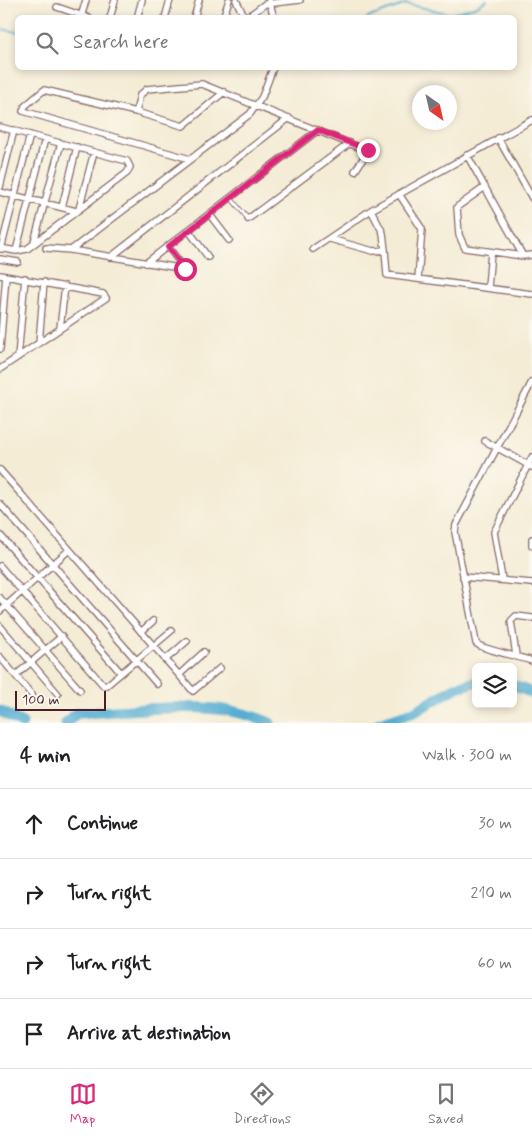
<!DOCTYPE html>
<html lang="en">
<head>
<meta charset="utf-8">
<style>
	body { margin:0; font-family:Mynerve,sans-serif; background:#f2f2f2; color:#202124 }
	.controls { position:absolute; right:15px; bottom:15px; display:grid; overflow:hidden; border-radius:8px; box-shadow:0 2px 8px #0003 }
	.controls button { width:45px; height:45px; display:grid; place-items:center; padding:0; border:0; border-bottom:1px solid #e0e0e0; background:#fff; color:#202124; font:25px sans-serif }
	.compass { position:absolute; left:412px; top:85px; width:45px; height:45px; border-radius:50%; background:#fff; box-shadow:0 2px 8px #0003; rotate:146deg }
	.scale { position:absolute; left:15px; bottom:12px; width:91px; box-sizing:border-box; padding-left:5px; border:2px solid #4a1f2b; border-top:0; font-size:14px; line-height:18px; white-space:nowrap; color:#4a1f2b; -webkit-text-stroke:4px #fbf7ec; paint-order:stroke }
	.stop { position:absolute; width:15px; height:15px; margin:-11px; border:4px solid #db2777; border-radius:50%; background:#fff }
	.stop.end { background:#db2777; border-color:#fff; box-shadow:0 1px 5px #0008 }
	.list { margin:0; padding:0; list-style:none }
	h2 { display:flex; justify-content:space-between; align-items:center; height:65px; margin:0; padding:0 20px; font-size:21px }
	h2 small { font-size:16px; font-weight:400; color:#757577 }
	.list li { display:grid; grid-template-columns:32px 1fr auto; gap:15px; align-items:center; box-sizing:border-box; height:70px; padding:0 20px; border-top:1px solid #e0e0e0 }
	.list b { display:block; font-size:19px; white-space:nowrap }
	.list em { font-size:16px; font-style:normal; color:#757577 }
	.icon { flex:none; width:28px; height:28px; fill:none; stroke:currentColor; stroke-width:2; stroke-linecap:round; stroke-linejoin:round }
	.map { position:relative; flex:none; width:532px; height:723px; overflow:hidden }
	.search { position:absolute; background:#fff; box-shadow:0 2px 8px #0003; left:15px; right:15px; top:15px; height:55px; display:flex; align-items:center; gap:12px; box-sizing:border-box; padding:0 18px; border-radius:8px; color:#757577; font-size:19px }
	.sheet { height:345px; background:#fff }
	nav { display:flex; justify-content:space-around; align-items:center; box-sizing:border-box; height:70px; border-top:1px solid #e0e0e0; background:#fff; font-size:14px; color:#757577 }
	nav a { display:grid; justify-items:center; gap:2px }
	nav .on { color:#db2777 }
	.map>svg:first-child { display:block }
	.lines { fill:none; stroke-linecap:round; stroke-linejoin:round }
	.stream { stroke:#54add1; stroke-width:2 }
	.river { stroke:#54add1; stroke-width:11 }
	.lane-casing { stroke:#866766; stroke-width:5 }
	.street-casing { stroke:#866766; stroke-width:8 }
	.lane { stroke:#fff; stroke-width:3 }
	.street { stroke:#fff; stroke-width:5.5 }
	.route { stroke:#db2777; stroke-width:6 }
</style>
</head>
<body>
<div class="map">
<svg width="532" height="723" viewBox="0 0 532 723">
	<rect width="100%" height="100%" fill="#fbf7ec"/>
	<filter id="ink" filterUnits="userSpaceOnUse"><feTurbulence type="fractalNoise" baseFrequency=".02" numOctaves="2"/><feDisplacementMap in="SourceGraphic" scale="10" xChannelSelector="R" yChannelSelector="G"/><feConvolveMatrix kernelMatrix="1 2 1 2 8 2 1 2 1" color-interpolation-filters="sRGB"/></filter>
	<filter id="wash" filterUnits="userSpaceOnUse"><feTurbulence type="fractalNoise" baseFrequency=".0096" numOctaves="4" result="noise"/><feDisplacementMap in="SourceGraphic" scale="20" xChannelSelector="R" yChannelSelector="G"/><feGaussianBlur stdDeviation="1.12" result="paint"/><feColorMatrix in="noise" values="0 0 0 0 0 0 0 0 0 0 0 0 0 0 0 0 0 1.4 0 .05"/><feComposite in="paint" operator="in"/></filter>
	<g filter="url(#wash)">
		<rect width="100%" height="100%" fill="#f4ecd5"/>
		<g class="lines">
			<path class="stream" d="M 285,18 L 286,18
				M 367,18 L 406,4 L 451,14 L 477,6 L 487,0
				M 0,29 L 18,32"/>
			<path class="river" d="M 513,685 L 532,693
				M 0,711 L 22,723
				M 66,723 L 77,713 C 141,712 210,696 270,723
				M 379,723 L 414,712 L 457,687 L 476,682"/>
		</g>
	</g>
	<g filter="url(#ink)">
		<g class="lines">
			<defs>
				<path id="lane" d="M 231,198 L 248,219"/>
				<path id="street" d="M 236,0 L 245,18
					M 269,0 L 274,18
					M 57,7 L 89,18
					M 81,17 L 86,0
					M 110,18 L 115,0
					M 137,18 L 142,0
					M 165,18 L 170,0
					M 194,18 L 199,0
					M 223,18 L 229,0
					M 246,18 L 265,4 L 300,0
					M 136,112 L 140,95 L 147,89 L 202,84 L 368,151 L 355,171
					M 0,127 L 127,161 L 130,167 L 127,173 L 27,249 L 16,251 L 0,248
					M 498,138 L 532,198
					M 467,155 L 523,256
					M 190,159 L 23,111 L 25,106 L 44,90 L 136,112 L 183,126 L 224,92
					M 0,187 L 14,130
					M 485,187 L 457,207 L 459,235 L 465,248 L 523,256 L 532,255
					M 0,192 L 76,211
					M 399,194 L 422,229 L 418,279
					M 62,207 L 77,147
					M 79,209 L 94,152
					M 210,215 L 229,240
					M 248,219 L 350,143
					M 189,231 L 208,257
					M 330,239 L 373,251 L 385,250 L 383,233 L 371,210
					M 34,242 L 61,143
					M 46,248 L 71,250 L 185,269 L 168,247
					M 1,249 L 30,135
					M 313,249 L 371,210 L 532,120
					M 71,250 L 250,114 L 262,97 L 273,68
					M 385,250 L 387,275 L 532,294
					M 16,251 L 45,139
					M 111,257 L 289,118
					M 0,259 L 18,262
					M 146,263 L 318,130
					M 0,275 L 103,294 L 106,298 L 0,369
					M 488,287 L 491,252
					M 60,328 L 65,286
					M 39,343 L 44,282
					M 0,349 L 6,276
					M 18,357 L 25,278
					M 532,382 L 456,525 L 455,532 L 476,643 C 480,649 521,657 532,661
					M 485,441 L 532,467
					M 0,470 L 193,691 L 220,668
					M 0,504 L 157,684
					M 0,535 L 121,673
					M 532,539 L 532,545
					M 0,566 L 104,686 L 107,685 L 171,631
					M 463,577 L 532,583
					M 502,579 L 494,532 L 532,457
					M 0,598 L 80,690
					M 0,611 L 69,550
					M 0,626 L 58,694
					M 141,632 L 153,621
					M 516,655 L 511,621 L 516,616 L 532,618
					M 0,657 L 32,695
					M 165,660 L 187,641
					M 16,675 L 62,636
					M 179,675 L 204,652"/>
			</defs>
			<use href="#lane" class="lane-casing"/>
			<use href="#street" class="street-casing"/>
			<use href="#lane" class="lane"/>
			<use href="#street" class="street"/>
		</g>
	</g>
	<g class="lines" filter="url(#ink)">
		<path class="route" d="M 185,269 L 168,247 L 318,130 L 368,150"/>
	</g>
</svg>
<div class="controls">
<button><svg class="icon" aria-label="layers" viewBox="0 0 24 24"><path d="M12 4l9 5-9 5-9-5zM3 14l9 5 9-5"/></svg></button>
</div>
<svg class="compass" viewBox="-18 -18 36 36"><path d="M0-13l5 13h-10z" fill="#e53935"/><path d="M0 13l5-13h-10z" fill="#757577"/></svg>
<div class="scale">100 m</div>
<div class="stop" style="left:185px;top:269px"></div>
<div class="stop end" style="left:368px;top:150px"></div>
<div class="search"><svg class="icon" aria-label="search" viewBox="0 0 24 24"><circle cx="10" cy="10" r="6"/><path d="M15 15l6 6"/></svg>Search here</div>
</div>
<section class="sheet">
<h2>4 min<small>Walk · 300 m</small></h2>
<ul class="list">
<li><svg class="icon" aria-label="ahead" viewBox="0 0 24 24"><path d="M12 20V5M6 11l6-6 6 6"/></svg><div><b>Continue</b></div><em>30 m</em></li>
<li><svg class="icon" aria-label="right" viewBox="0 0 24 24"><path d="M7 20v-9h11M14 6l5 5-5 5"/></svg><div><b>Turn right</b></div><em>210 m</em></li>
<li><svg class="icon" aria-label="right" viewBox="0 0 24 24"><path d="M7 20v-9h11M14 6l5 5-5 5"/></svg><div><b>Turn right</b></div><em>60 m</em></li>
<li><svg class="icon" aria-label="arrive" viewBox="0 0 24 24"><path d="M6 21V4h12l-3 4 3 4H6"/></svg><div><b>Arrive at destination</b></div></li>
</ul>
</section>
<nav>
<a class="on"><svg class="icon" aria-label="map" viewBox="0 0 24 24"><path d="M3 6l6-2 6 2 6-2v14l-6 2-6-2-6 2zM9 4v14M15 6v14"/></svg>Map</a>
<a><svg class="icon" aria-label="directions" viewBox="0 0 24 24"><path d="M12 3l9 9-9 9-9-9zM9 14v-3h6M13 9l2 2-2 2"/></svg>Directions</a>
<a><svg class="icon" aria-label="saved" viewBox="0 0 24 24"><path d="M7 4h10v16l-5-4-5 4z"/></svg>Saved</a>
</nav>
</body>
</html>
